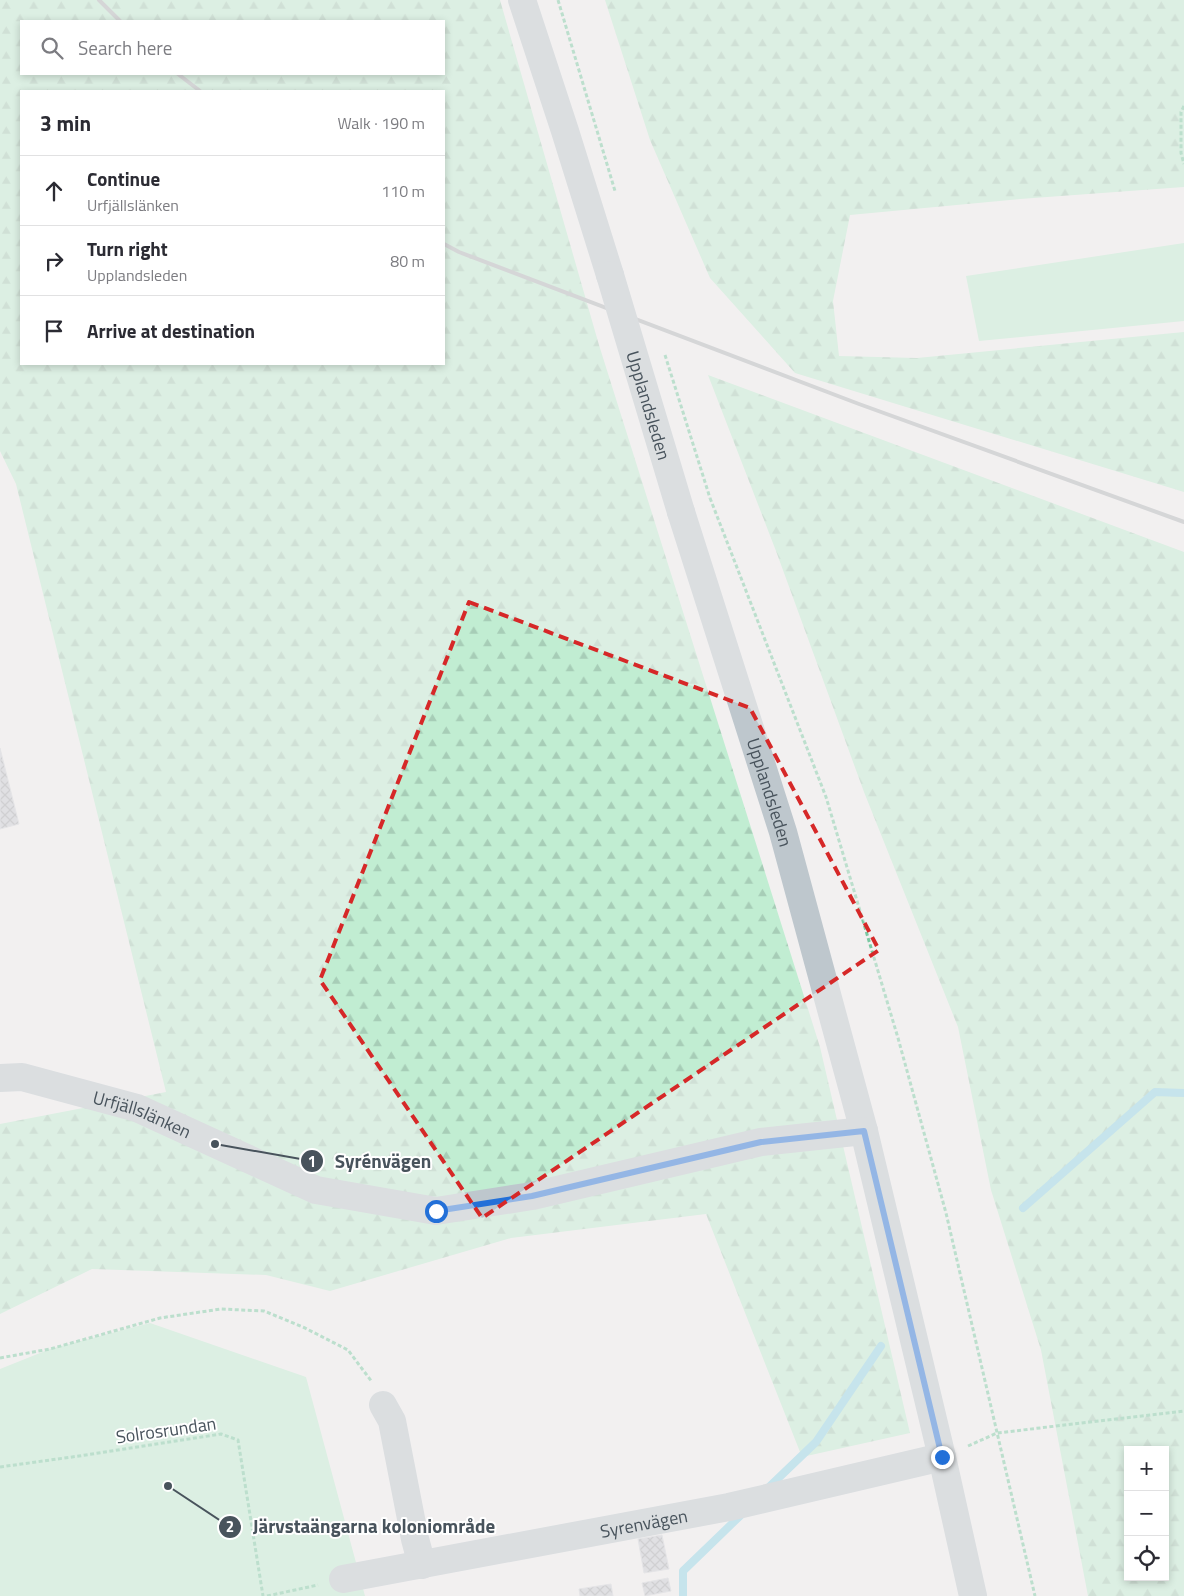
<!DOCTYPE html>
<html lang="en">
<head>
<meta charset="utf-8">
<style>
	body { margin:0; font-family:"Titillium Web",sans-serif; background:#f7f7f7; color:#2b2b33 }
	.controls { position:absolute; right:15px; bottom:15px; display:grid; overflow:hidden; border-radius:0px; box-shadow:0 2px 8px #0003 }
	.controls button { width:45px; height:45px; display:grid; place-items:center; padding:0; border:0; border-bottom:1px solid #e1e1e2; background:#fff; color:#2b2b33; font:25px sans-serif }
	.stop { position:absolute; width:15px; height:15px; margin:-11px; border:4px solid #2370d8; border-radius:50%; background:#fff }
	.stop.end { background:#2370d8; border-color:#fff; box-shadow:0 1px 5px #0008 }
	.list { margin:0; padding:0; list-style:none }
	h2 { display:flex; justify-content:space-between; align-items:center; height:65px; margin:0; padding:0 20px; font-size:21px }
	h2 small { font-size:16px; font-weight:400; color:#7c7c81 }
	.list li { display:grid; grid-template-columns:32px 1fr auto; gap:15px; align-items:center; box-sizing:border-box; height:70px; padding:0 20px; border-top:1px solid #e1e1e2 }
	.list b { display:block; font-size:19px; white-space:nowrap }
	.list p { margin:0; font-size:16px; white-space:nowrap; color:#7c7c81 }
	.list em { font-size:16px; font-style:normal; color:#7c7c81 }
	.icon { flex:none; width:28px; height:28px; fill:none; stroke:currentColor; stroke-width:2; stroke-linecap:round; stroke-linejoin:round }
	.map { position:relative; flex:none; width:1184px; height:1596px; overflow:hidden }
	.search { position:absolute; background:#fff; box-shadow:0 2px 8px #0003; left:20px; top:20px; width:425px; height:55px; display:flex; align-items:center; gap:12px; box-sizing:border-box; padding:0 18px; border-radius:0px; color:#7c7c81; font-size:19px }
	.panel { position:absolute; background:#fff; box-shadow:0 2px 8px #0003; left:20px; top:90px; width:425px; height:275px; border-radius:0px }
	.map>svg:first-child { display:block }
	.forest { fill:url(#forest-firs); fill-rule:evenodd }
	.garden { fill:#c1edd2 }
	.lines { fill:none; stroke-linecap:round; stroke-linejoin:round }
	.stream { stroke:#90d4e7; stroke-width:8 }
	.building { fill:url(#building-cross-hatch); stroke:#d4d6db }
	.path { stroke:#7bc9a3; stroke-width:3; stroke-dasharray:4 2.5; stroke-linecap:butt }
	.minor { stroke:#bec7cd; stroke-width:28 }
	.rail { stroke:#b2b5b9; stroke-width:4 }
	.path-bridge { stroke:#7bc9a3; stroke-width:3; stroke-dasharray:4 2.5; stroke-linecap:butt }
	.minor-bridge { stroke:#bec7cd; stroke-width:28 }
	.route { stroke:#2370d8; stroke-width:6 }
	.marked { fill:none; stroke:#d62828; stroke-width:4; stroke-dasharray:10 6; stroke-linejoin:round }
	.labels { text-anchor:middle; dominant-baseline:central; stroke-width:4; stroke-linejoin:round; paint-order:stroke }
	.street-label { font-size:18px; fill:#48535c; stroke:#fff }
	.leader { fill:none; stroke:#48535c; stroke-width:2 }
	.callout-dot { fill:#48535c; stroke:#fff; stroke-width:2 }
	.mark-label { font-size:15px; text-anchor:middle; font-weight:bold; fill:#fff }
	.callout-label { font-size:19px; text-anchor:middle; font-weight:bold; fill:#48535c; stroke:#fff; stroke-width:4; stroke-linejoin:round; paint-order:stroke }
</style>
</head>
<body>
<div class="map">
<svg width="1184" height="1596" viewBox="0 0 1184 1596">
	<defs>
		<pattern id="forest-firs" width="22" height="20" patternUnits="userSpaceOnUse" patternTransform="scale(1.25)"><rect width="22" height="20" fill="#c1edd2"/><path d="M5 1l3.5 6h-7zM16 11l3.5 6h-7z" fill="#a7cdb7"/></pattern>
		<pattern id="building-cross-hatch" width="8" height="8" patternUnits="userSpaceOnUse" patternTransform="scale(1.25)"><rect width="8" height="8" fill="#caccd2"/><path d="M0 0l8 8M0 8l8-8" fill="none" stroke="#a6a8ae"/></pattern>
	</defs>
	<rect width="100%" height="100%" fill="#f2f0f0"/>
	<path class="forest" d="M 0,0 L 500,0 L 599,345 L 820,1047 L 910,1433 L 802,1457 L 706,1214 L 511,1238 L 330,1291 L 266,1275 L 92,1269 L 0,1314 L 0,1124 L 166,1092 L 16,484 L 0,451 ZM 21,21 L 444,21 L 444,74 L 21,74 ZM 21,91 L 444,91 L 444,364 L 21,364 Z
		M 605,0 L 1184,0 L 1184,187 L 1020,199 L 850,215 L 833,301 L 839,356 L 917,358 L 1184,332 L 1184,492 L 795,373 L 710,278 L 650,140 Z
		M 708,375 L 1184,552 L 1184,1596 L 1088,1596 L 1041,1350 L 991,1190 L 958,1027 L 864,792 L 776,551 ZM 1128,1450 L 1165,1450 L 1165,1577 L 1128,1577 Z"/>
	<path class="garden" d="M 1184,243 L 1184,321 L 979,341 L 966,276 Z
		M 150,1323 L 306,1377 L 365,1596 L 0,1596 L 0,1369 L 50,1349 Z"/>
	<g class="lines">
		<path class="stream" d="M 1023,1208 L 1155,1092 L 1184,1093
			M 767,1489 L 816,1442 L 881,1346
			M 683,1596 L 683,1571 L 743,1513"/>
	</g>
	<path class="building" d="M 0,748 L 19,824 L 0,829 Z
		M 662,1535 L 669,1569 L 644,1573 L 638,1539 Z
		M 668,1578 L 671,1591 L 645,1596 L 642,1583 Z
		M 611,1584 L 613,1596 L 580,1596 L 579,1589 Z"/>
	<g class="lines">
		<path class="path" d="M 558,0 L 615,191
			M 1184,106 L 1181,112 L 1181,153 L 1184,164
			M 710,498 L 826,797 L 898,1038 L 946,1213 L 1035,1596
			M 0,1358 L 50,1349 L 160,1318 L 221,1309 L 264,1311 L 305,1328 L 348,1350 L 372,1382
			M 968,1446 L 997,1433 L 1184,1411
			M 0,1467 L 79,1456 L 221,1434 L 238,1440 L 263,1596
			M 267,1596 L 318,1585"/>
		<g class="minor">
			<path d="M 522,0 L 565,131 L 610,275"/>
			<path id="s1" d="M 681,512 L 783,832 L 864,1131 L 942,1457 L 973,1596"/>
			<path id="s2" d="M 0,1078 L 22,1077 L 137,1108 L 316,1190 L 436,1211 L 532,1196 L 761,1142 L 864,1131"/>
			<path d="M 383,1405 L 392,1421 L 415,1539 L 422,1565"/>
			<path id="s3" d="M 343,1579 L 729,1507 L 942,1457"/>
		</g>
		<path class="rail" d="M 99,0 L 120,21
			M 178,74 L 200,91
			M 444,244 L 459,252 L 859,404 L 1184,522"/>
		<path class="path-bridge" d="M 665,355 L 710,498"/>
		<path class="minor-bridge" id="s4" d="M 610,275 L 681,512"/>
	</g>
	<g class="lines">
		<path class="route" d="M 436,1211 L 532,1196 L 761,1142 L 864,1131 L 942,1457"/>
	</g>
	<path d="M0 0H1184V1596H0ZM 469,602 L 750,708 L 879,950 L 482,1218 L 320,980 Z" fill="#f2f0f0" fill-opacity=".55" fill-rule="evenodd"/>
	<path class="marked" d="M 469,602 L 750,708 L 879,950 L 482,1218 L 320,980 Z"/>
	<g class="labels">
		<g class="street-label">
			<text stroke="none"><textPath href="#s4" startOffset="136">Upplandsleden</textPath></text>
			<text stroke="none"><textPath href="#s1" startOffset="294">Upplandsleden</textPath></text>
			<text stroke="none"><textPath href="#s2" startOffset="148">Urfjällslänken</textPath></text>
			<text transform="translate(166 1430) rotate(-8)">Solrosrundan</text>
			<text stroke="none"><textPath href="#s3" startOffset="306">Syrenvägen</textPath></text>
		</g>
	</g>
	<path class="leader" d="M215 1144L312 1161M168 1486L230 1527"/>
	<g class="callout-dot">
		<circle cx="215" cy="1144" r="5"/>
		<circle cx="168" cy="1486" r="5"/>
		<circle cx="312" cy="1161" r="12"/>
		<circle cx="230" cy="1527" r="12"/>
	</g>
	<g class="mark-label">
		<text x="312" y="1167">1</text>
		<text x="230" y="1532">2</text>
	</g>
	<g class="callout-label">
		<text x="383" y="1168">Syrénvägen</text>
		<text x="374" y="1533">Järvstaängarna koloniområde</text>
	</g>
</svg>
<div class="controls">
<button>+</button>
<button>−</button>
<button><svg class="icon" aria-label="locate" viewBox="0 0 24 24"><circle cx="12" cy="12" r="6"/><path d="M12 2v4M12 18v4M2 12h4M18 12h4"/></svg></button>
</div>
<div class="stop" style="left:436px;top:1211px"></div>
<div class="stop end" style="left:942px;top:1457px"></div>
<div class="search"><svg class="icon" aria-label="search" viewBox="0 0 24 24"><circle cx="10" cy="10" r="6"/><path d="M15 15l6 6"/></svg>Search here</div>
<section class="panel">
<h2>3 min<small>Walk · 190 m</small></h2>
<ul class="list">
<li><svg class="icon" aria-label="ahead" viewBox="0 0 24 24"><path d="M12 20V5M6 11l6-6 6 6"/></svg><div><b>Continue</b><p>Urfjällslänken</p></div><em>110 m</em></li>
<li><svg class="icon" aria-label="right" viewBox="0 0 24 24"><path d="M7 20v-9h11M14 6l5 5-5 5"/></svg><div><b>Turn right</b><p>Upplandsleden</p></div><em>80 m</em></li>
<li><svg class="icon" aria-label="arrive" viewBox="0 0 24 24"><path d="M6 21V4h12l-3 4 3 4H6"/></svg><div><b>Arrive at destination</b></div></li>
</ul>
</section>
</div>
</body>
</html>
